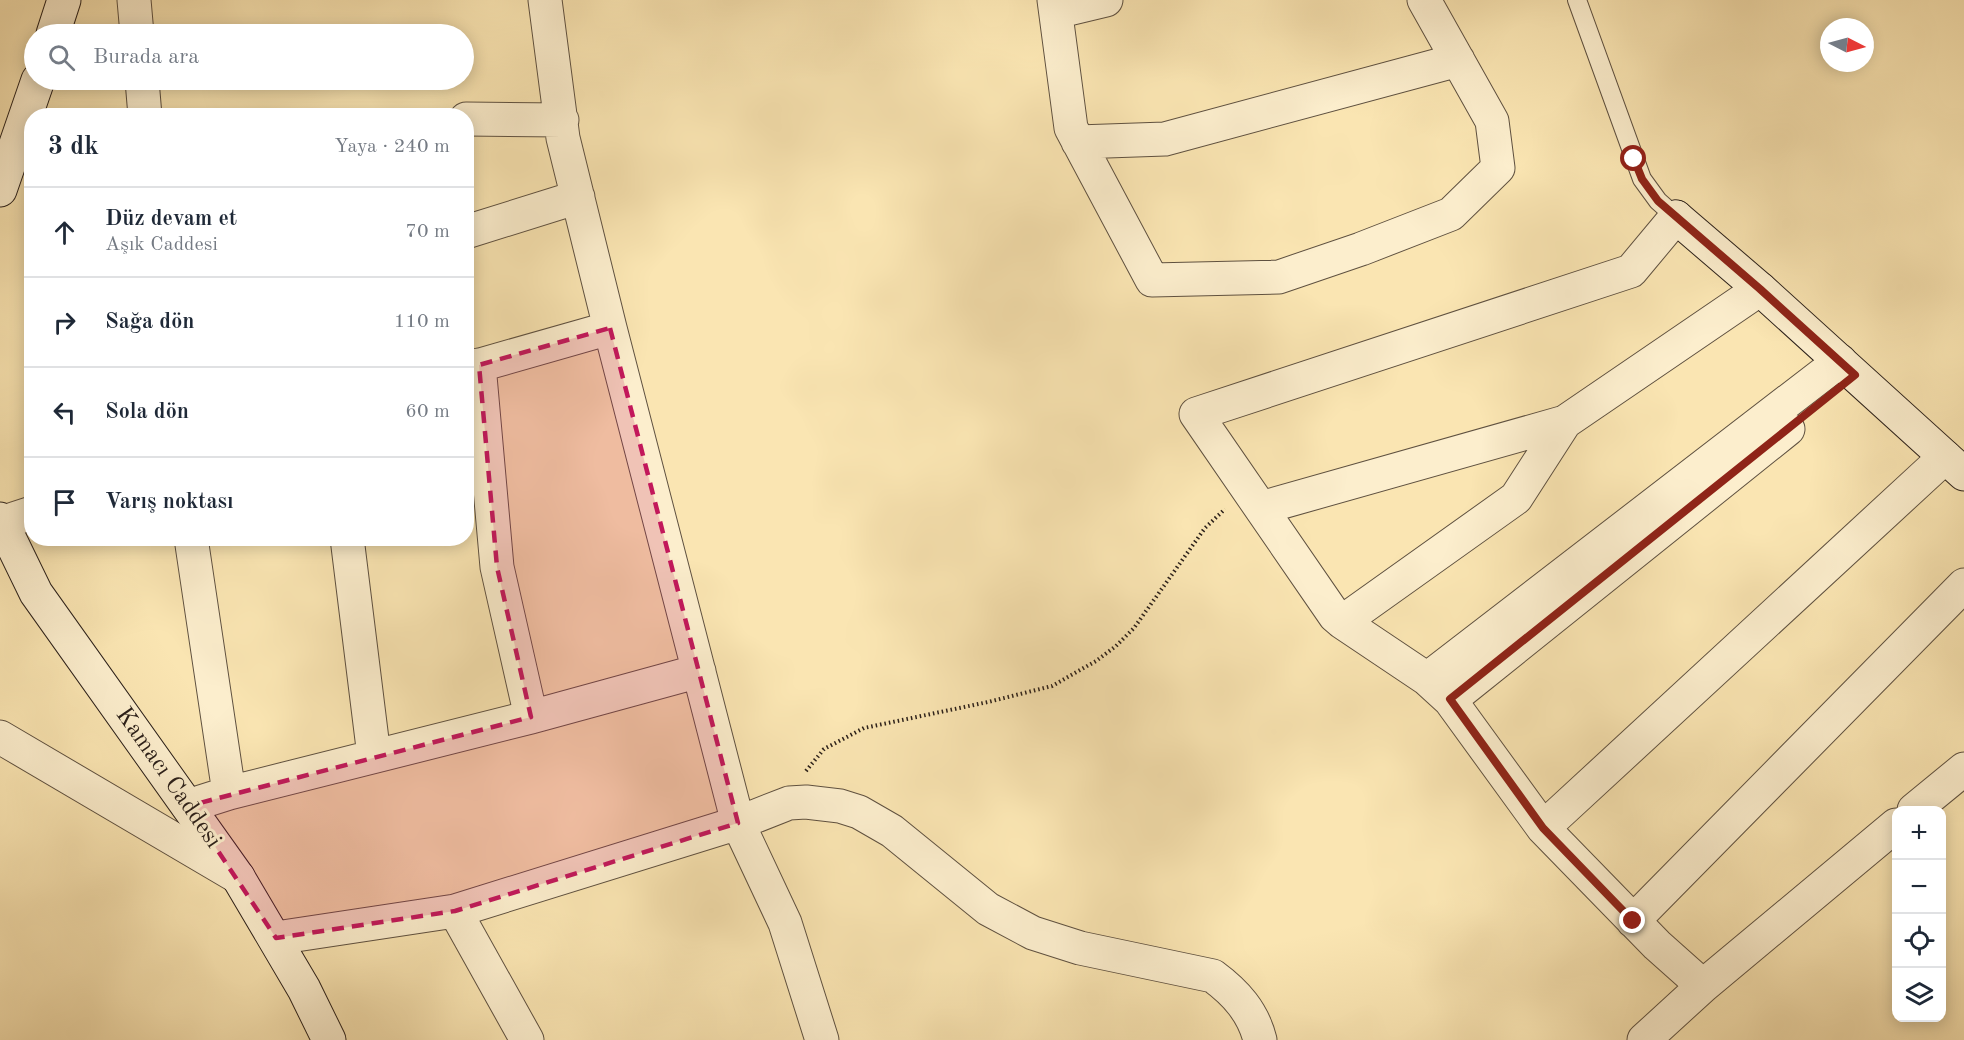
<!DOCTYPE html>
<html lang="tr">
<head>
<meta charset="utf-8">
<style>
	body { margin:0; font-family:"Old Standard TT",serif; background:#f2f2f3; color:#1f2937 }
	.controls { position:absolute; right:18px; bottom:18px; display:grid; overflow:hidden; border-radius:12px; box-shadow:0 3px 15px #0003 }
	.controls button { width:54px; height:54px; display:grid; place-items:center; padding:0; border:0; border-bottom:2px solid #e0e1e3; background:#fff; color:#1f2937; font:30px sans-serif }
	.compass { position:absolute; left:1820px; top:18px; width:54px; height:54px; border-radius:50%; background:#fff; box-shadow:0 3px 15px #0003; rotate:96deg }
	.stop { position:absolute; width:18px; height:18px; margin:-14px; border:4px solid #8f2418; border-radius:50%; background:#fff }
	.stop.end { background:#8f2418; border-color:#fff; box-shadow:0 2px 6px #0008 }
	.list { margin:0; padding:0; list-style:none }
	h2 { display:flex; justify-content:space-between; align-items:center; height:78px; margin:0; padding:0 24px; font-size:26px }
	h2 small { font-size:20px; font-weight:400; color:#747a83 }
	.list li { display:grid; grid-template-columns:39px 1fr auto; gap:18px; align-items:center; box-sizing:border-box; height:90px; padding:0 24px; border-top:2px solid #e0e1e3 }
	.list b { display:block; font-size:22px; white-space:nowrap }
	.list p { margin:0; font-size:20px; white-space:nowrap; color:#747a83 }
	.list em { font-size:20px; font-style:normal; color:#747a83 }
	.icon { flex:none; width:33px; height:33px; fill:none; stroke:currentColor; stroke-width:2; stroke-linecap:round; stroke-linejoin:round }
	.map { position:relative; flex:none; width:1964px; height:1040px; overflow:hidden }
	.search { position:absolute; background:#fff; box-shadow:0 3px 15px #0003; left:24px; top:24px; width:450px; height:66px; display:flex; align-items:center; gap:15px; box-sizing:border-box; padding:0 21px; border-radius:33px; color:#747a83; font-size:22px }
	.panel { position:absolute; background:#fff; box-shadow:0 3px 15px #0003; left:24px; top:108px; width:450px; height:438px; border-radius:24px }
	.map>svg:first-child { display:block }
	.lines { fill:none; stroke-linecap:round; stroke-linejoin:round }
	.lane-casing { stroke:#5f5140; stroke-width:20 }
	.street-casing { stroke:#5f5140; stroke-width:35 }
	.secondary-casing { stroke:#2b201a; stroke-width:35 }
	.path { stroke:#2b201a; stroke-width:4; stroke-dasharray:1.5 3; stroke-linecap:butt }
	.lane { stroke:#fceecd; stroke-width:18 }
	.street { stroke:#fceecd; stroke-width:33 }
	.secondary { stroke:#fceecd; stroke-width:33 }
	.route { stroke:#8f2418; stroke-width:8 }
	.marked { fill:#c2185b; fill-opacity:0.2; stroke:#c2185b; stroke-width:4.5; stroke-dasharray:12 8; stroke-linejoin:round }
	.labels { text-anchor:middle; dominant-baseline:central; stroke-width:6; stroke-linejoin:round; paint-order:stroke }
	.street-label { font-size:24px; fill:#2b201a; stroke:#fceecd }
</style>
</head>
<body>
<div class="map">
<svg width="1964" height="1040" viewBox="0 0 1964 1040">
	<rect width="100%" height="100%" fill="#fae5b2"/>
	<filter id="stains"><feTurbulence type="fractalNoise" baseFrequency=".00333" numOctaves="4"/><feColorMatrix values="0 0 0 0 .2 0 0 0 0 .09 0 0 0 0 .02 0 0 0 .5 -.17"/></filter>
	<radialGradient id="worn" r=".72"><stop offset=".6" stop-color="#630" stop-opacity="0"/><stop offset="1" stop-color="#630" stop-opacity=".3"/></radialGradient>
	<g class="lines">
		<defs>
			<path id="lane" d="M 1577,0 L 1642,179 L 1658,201 L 1676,217"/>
			<path id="street" d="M 134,0 L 137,34
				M 545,0 L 563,138 L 610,328 L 738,823 L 785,923 L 822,1040
				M 1054,0 L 1071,128 L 1152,280 L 1279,277 L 1361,249 L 1451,214 L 1498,168 L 1492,121 L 1424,0
				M 1056,12 L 1106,0
				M 142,80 L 145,116
				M 466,119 L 562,120
				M 1078,142 L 1165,139 L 1458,60
				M 1676,217 L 1631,271 L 1196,414 L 1335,616 L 1342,622 L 1427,679 L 1450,700 L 1543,828 L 1657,945 L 1703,986
				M 466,232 L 578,197
				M 479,365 L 497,567 L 531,717
				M 466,369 L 610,328
				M 1261,508 L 1565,422 L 1760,289
				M 1,523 L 32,513
				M 347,538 L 374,756
				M 1342,622 L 1516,498 L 1565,422
				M 1427,679 L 1840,361
				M 1450,700 L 1788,429
				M 0,737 L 238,877
				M 229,793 L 531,717 L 699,671
				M 188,806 L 229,793 L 191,538
				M 1914,810 L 1964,769
				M 1543,828 L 1945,457
				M 455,911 L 527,1040
				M 1633,921 L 1964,585
				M 276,938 L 455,911 L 738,823 L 789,803 L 806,802 L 840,806 L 859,812 L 892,831 L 988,909 L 1033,933 L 1080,948 L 1213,976 C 1236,993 1253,1012 1260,1040
				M 1644,1040 L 1703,986 L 1896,825"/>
			<path id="secondary" d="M 53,34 L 64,0
				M 0,190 L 38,80
				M 1676,217 L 1760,289 L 1964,474
				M 0,519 L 36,593 L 238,877 L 304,989 L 329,1040"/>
		</defs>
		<use href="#lane" class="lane-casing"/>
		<use href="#street" class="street-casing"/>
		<use href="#secondary" class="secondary-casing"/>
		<path class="path" d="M 806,771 L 824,749 L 864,728 L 988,702 L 1052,686 L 1096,661 L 1116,646 L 1134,628 L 1205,528 L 1225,509"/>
		<use href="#lane" class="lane"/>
		<use href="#street" class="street"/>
		<use href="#secondary" class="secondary"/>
	</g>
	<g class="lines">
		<path class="route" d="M 1633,921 L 1543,828 L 1450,699 L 1855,375 L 1760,289 L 1658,201 L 1642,179 L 1634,159"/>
	</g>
	<path class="marked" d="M 610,328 L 738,823 L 455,911 L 276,938 L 188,806 L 531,717 L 497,567 L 479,365 Z"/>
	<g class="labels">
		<g class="street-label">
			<text transform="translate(168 778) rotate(55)">Kamacı Caddesi</text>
		</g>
	</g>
	<rect width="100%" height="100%" filter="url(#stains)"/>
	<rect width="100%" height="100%" fill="url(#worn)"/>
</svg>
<div class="controls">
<button>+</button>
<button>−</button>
<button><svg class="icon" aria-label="locate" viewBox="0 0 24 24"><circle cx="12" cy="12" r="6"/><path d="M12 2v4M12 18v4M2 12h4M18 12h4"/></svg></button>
<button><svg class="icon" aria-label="layers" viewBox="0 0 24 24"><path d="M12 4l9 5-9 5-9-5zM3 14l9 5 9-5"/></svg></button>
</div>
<svg class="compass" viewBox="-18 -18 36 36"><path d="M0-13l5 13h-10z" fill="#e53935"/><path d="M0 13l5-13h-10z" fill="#747a83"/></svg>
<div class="stop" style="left:1634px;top:159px"></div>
<div class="stop end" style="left:1633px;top:921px"></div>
<div class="search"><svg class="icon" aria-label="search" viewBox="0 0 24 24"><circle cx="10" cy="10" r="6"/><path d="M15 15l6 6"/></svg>Burada ara</div>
<section class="panel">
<h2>3 dk<small>Yaya · 240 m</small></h2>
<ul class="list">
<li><svg class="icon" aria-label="ahead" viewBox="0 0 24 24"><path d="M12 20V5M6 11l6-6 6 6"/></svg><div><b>Düz devam et</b><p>Aşık Caddesi</p></div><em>70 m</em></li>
<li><svg class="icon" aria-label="right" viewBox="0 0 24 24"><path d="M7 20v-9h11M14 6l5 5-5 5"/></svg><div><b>Sağa dön</b></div><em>110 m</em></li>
<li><svg class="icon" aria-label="left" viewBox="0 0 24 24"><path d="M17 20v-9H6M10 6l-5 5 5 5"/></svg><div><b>Sola dön</b></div><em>60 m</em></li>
<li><svg class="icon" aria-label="arrive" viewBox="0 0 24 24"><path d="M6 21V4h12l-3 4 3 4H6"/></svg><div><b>Varış noktası</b></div></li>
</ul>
</section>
</div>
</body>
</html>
